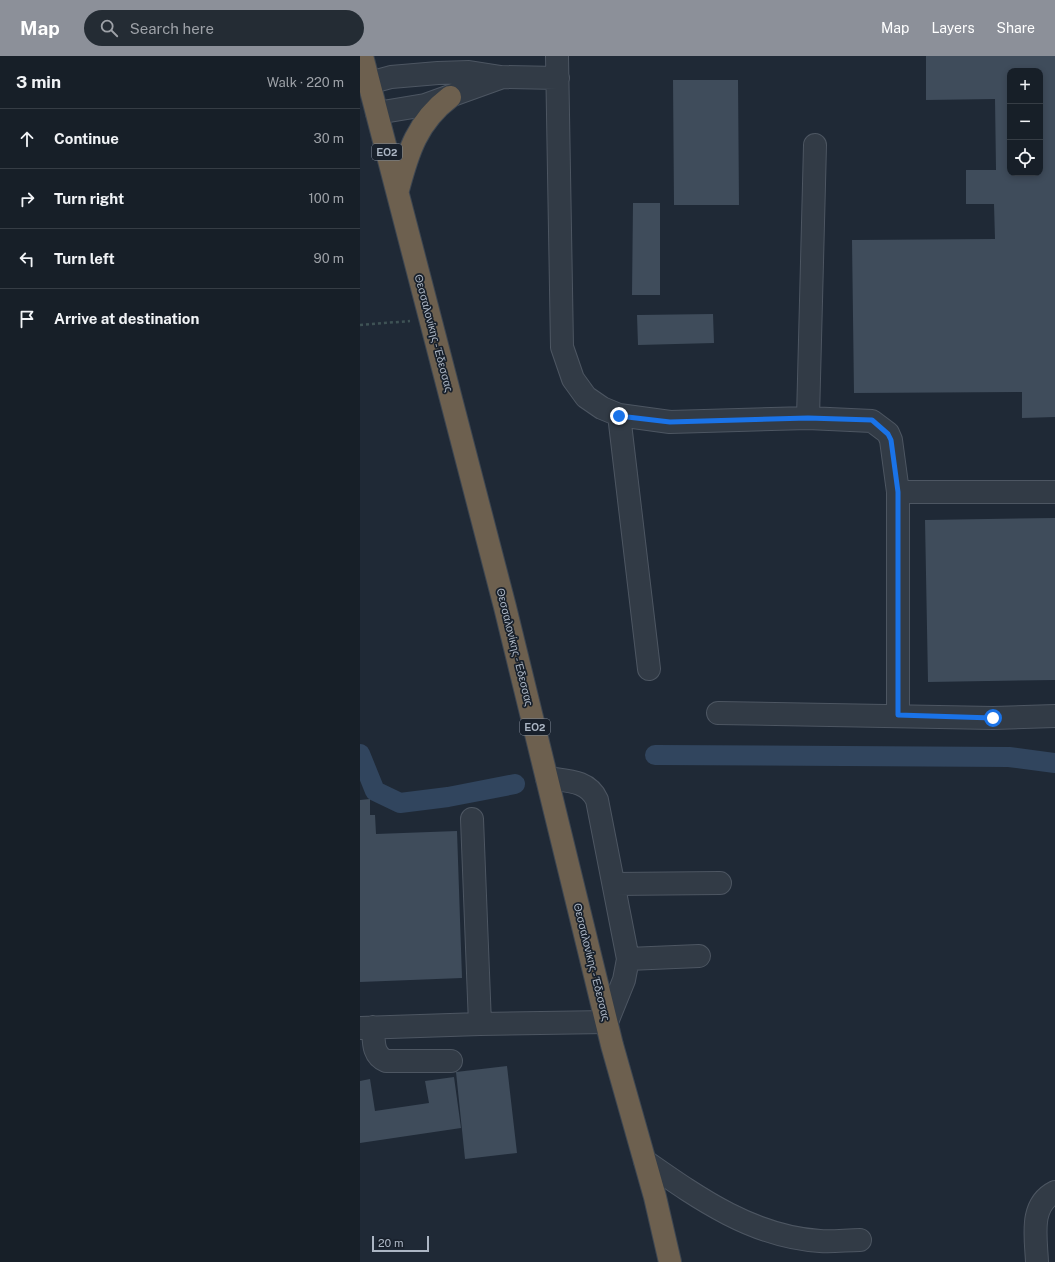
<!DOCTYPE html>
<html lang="en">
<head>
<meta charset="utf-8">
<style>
	body { margin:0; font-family:"Public Sans",sans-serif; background:#242c34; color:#f1f3f6 }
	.controls { position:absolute; right:12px; top:12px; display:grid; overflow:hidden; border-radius:8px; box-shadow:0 2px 6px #0003 }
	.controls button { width:36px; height:36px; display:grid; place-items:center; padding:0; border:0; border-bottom:1px solid #363d45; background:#171f28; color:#f1f3f6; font:20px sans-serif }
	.scale { position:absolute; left:12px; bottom:10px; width:57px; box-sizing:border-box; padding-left:4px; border:2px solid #acb6c4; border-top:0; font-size:11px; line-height:14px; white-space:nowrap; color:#acb6c4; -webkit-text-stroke:3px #18202b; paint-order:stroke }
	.stop { position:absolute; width:12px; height:12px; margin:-9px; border:3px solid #1a73e8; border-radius:50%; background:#fff }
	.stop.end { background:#1a73e8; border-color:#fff; box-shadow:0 1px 4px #0008 }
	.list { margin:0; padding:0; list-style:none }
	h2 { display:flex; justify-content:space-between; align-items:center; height:52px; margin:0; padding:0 16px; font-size:17px }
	h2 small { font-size:13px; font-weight:400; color:#9ea2a8 }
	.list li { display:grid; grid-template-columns:26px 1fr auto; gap:12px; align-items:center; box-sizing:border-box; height:60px; padding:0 16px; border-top:1px solid #363d45 }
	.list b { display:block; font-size:15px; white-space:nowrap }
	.list em { font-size:13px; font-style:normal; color:#9ea2a8 }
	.icon { flex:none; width:22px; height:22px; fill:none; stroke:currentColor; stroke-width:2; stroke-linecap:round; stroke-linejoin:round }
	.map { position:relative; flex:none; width:695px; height:1206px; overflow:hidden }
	header { display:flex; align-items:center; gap:24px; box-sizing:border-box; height:56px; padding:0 20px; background:#8c9099; color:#fff }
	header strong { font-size:19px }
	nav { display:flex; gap:22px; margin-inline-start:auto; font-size:14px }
	.search { width:280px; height:36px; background:#242c34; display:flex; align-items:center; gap:10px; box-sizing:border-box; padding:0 14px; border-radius:22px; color:#9ea2a8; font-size:15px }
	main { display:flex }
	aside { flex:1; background:#171f28 }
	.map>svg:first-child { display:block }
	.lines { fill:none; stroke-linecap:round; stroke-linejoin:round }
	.canal { stroke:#31455e; stroke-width:20 }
	.building { fill:#3f4c5b; fill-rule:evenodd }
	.minor-casing { stroke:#4d5662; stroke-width:24 }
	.highway-casing { stroke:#3d4651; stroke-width:24 }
	.path { stroke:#3e5255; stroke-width:2.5; stroke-dasharray:3 3; stroke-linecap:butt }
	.minor { stroke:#323b46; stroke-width:22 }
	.highway { stroke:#6d604f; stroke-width:22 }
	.route { stroke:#1a73e8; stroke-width:5 }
	.labels { text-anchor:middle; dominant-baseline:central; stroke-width:3.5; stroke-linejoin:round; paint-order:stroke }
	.shield { fill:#18202b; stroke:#808996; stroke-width:1 }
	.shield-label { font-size:10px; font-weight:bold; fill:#acb6c4 }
	.street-label { font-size:11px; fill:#acb6c4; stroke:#18202b }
</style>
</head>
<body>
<header>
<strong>Map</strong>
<div class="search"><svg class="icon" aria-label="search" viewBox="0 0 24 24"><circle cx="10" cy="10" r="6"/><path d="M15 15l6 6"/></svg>Search here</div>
<nav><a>Map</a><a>Layers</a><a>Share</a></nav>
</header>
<main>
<aside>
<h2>3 min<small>Walk · 220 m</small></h2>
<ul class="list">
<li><svg class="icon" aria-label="ahead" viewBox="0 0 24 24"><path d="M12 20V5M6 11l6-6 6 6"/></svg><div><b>Continue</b></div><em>30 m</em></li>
<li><svg class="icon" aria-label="right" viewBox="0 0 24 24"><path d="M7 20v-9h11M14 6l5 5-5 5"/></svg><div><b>Turn right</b></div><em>100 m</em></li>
<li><svg class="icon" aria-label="left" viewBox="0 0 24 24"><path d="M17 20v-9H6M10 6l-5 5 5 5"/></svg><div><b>Turn left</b></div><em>90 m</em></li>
<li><svg class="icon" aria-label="arrive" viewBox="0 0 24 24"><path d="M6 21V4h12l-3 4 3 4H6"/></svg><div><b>Arrive at destination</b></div></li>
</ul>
</aside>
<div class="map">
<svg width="695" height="1206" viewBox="0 0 695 1206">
	<rect width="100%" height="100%" fill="#1f2936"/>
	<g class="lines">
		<path class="canal" d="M 0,698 L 15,735 L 40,747 L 88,741 L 155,728
			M 295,699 L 649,701 L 695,707"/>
	</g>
	<path class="building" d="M 566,0 L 695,0 L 695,361 L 662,362 L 662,336 L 494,337 L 492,184 L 635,183 L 634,148 L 606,148 L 606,114 L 636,114 L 635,43 L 566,44 ZM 650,15 L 680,15 L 680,117 L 650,117 Z
		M 313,24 L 378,24 L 379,149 L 314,149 Z
		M 273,147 L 300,147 L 300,239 L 272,239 Z
		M 353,258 L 354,287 L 278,289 L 277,259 Z
		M 695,462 L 695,624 L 568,626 L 565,464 Z
		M 10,743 L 10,759 L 15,759 L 16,778 L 97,775 L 102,922 L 0,926 L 0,744 Z
		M 147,1010 L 157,1097 L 105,1103 L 96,1016 Z
		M 94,1021 L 101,1072 L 0,1087 L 0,1025 L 10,1023 L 15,1055 L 69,1047 L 65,1025 Z"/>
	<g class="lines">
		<defs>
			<path id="minor" d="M 197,0 L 202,291 L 213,323 L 226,341 L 242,352 L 259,359 L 310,366 L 448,362 L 512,365 L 528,377 L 531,384 L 538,436 L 538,659
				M 9,27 L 31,21 L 78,17 L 109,16 L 141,21 L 198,22
				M 17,57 L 65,49 L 140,22
				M 259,359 L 289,613
				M 448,362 L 455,89
				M 538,436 L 695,436
				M 358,657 L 633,662 L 695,660
				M 112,763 L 120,968
				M 254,828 L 360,827
				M 268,903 L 339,900
				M 13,971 C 14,985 12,999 26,1005 L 91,1005
				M 0,972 L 120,968 L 247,966 L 264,924 L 268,903 L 237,744 C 228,724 207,725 187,722
				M 285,1105 C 338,1142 393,1181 460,1185 C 473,1186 487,1184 500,1184
				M 677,1206 C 676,1181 669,1149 695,1136"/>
			<path id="highway" d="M 2,0 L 145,551 L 252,989 L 295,1141 L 310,1206
				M 38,134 C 48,96 57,66 90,41"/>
		</defs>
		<use href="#minor" class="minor-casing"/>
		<use href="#highway" class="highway-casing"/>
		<path class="path" d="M 0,269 L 50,265"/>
		<use href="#minor" class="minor"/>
		<use href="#highway" class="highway"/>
	</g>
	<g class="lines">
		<path class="route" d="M 259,360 L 310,366 L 448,362 L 512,364 L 528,378 L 531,384 L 538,436 L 538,659 L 633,662"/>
	</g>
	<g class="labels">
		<g class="shield">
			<rect x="12" y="88" width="30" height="16" rx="3"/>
			<rect x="160" y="663" width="30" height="16" rx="3"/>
		</g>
		<g class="shield-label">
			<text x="27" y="96">ΕΟ2</text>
			<text x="175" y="671">ΕΟ2</text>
		</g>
		<g class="street-label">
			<text transform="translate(74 277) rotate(75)">Θεσσαλονίκης - Έδεσσας</text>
			<text transform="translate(155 591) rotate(76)">Θεσσαλονίκης - Έδεσσας</text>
			<text transform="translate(232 906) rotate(76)">Θεσσαλονίκης - Έδεσσας</text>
		</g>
	</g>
</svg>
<div class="controls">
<button>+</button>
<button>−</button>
<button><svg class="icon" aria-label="locate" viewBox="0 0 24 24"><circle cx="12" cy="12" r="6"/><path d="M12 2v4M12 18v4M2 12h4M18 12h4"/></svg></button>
</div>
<div class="scale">20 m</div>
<div class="stop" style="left:633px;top:662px"></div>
<div class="stop end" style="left:259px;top:360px"></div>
</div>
</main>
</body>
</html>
